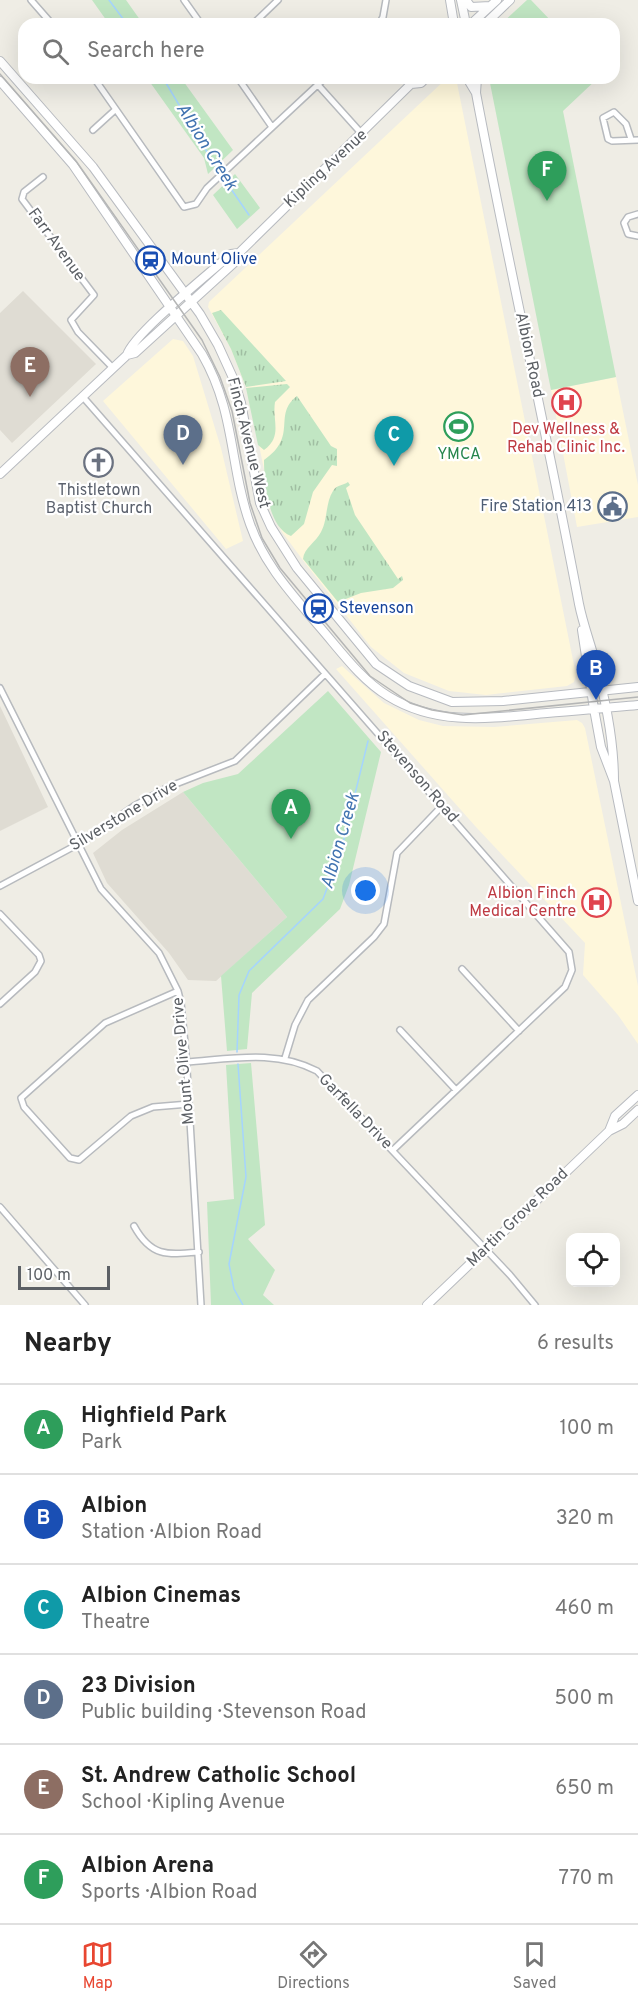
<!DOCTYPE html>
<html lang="en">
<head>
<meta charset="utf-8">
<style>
	body { margin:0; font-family:Overpass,sans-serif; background:#f6f6f6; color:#222 }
	.controls { position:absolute; right:18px; bottom:18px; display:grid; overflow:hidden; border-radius:12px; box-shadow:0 6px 24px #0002 }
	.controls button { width:54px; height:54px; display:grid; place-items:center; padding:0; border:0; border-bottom:2px solid #e0e0e0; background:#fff; color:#222; font:30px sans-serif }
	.scale { position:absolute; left:18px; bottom:15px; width:92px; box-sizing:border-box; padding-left:6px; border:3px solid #5c6065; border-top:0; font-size:16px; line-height:21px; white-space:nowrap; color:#5c6065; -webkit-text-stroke:4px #fff; paint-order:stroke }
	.you { position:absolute; left:366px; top:891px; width:21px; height:21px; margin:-15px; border:4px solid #fff; border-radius:50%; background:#1a73e8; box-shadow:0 0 0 9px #1a73e833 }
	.badge { display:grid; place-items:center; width:39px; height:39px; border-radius:50%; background:#e84631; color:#fff; font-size:20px; font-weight:700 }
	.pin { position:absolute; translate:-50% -50px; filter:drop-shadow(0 2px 3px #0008) }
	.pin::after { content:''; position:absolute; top:32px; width:21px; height:18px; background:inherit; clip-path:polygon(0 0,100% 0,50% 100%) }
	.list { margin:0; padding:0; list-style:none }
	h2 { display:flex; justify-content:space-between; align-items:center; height:78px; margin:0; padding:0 24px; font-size:26px }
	h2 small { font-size:20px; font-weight:400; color:#767676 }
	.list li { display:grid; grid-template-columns:39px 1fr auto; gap:18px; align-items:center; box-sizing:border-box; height:90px; padding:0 24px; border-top:2px solid #e0e0e0 }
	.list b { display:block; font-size:22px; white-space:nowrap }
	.list p { margin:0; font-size:20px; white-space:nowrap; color:#767676 }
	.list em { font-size:20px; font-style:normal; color:#767676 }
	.icon { flex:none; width:33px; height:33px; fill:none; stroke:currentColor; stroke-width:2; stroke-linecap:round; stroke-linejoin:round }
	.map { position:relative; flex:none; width:638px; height:1305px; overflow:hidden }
	.search { position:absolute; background:#fff; box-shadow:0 6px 24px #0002; left:18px; right:18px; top:18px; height:66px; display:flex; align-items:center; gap:15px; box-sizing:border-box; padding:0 21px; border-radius:18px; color:#767676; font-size:22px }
	.sheet { height:618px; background:#fff }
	nav { display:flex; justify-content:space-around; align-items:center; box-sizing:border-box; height:84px; border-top:2px solid #e0e0e0; background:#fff; font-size:16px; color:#767676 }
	nav a { display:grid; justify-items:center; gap:3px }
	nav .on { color:#e84631 }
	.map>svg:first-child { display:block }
	.commercial { fill:#fef7db }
	.education { fill:#dfdcd3 }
	.grass { fill:url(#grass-tufts) }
	.green { fill:#c1e6c3 }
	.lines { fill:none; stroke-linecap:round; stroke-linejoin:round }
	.stream { stroke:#a5d4fe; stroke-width:1.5 }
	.street-casing { stroke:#b7babe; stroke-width:8 }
	.secondary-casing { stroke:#b8bbc0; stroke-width:10 }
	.street { stroke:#fff; stroke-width:5 }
	.secondary { stroke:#fff; stroke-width:8 }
	.tram { stroke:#b5b6b6; stroke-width:1.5 }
	.labels { text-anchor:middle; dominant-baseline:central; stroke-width:4.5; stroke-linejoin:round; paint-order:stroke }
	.street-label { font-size:16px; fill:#5c6065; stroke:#fff }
	.transit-label { font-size:16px; fill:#164399; stroke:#fff; text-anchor:start }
	.health-label { font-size:16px; fill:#be3a42; stroke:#fff }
	.leisure-label { font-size:16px; fill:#27864d; stroke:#fff }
	.worship-label { font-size:16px; fill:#5b616d; stroke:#fff }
	.service-label { font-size:16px; fill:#4e5e75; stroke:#fff; text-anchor:end }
	.water-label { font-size:18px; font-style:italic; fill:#4274b1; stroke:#fff }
</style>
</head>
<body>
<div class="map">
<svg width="638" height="1305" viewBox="0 0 638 1305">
	<defs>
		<pattern id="grass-tufts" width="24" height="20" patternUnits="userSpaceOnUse" patternTransform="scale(1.5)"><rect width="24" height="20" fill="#c1e6c3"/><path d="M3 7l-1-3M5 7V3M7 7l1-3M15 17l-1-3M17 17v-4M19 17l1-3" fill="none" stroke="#a0bea2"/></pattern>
	</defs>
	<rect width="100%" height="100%" fill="#efede5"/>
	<path class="commercial" d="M 447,78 L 456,78 L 576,675 L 574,682 L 567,686 L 486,695 L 449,691 L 404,673 L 371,647 L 305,563 L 282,532 L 273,513 L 248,392 L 231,349 L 208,307 L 209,302 Z
		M 173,339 L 183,341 L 193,356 L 221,448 L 243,541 L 226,549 L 103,401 Z
		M 616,377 L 638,485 L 638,517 L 577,527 L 551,390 Z
		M 342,666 L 384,703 L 419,720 L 443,726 L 494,727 L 577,720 L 582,723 L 585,728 L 638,986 L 638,1044 L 618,1015 L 583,975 L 585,943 L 476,827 L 336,669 Z"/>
	<path class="education" d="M 23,291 L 96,364 L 12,443 L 0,430 L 0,313 Z
		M 0,706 L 48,807 L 0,831 Z
		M 183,792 L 287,917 L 216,981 L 188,980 L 169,953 L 107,883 L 93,853 L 122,830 Z"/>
	<path class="grass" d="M 221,310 L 286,381 L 246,387 L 231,349 L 212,313 Z
		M 287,384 L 290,387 L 275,402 C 272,421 283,436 264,450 L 258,445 L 246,388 Z
		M 297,396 L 331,446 L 337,449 L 337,466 L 332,465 L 313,492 L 304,524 L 291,536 C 267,527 264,479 264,460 C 299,436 272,415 297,396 Z
		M 348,482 L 350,485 L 346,488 L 355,515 L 398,579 L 402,576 L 403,580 L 393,588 L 361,593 L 338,602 L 303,559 C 304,548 316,542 321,532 C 328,519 325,504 333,491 C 337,484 343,486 348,482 Z"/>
	<path class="green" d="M 92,0 L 126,0 L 143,24 L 109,24 Z
		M 527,0 L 531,0 L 554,24 L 501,24 Z
		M 147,78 L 181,78 L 233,150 L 208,174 L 204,158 Z
		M 489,78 L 598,78 L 563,111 L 616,377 L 551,390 Z
		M 235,174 L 260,208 L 237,229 L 213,195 Z
		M 328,691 L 381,752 L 349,885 L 340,909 L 252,993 L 247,1049 L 227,1051 L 221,976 L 287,917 L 183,792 L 203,783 L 238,774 Z
		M 251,1063 L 265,1225 L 248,1239 L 275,1270 L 263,1295 L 274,1305 L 211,1305 L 207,1202 L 234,1199 L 226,1065 Z"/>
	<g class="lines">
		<path class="stream" d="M 109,0 L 127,24
			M 163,78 L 219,172
			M 222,176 L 249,215
			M 237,1052 L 239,995 L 249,971 L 323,899 L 341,851 L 368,741
			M 238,1064 L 246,1177 L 229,1264 L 234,1289 L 243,1305"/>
		<defs>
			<path id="street" d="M 31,0 L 52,24
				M 184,0 L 201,24
				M 253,24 L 278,0
				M 379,24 L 383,17 L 386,0
				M 94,78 L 184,207 L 196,204 L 207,188 L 325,78
				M 238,78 L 272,127
				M 318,85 L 362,134
				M 93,130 L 115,110
				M 631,139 L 626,124 L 614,112 L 603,118 L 608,139 L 612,141 L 638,140
				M 43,177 L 24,192 L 22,199 L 94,295 L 71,320 L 78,332 L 113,368
				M 638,214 L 628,217 L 624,223 L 628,234 L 638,236
				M 83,397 L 569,952 L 572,970 L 565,987 L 393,1150
				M 0,688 L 101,889 L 159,953 L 178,991 L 181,1003 L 186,1054 L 201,1305
				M 0,886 L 84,841 L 134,806 L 168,787 L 235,761 L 325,674
				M 0,914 L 39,955 L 41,961 L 35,972 L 0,1004
				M 462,969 L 519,1031
				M 178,991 L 105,1023 L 21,1098 L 24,1107 L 70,1158 L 79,1160 L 131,1116 L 153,1107 L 189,1104
				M 400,1030 L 456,1090
				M 285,1058 L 295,1025 L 308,1000 L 374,937 L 384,924 L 397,853 L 442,806
				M 186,1062 C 230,1059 276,1049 317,1071 L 510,1275 L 535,1305
				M 0,1207 L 85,1305
				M 134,1226 C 151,1257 167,1255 199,1252"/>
			<path id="secondary" d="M 450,0 L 454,24
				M 461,0 L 466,24
				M 466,0 L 471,7 L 490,6
				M 471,24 L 497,0
				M 485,24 L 510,0
				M 0,61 L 93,167 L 200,314 L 218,345 L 234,380 L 241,403 L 260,503 L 271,527 L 297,568 L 376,664 L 409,686 L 452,702 L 503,701 L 638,687
				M 467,78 L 476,93
				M 477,78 L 476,93 C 508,264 547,433 579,604 C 583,624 590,642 595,661 C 606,701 614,740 614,781
				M 0,81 L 73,165 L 202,354 C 236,413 229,465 250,524 C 264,564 291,593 318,625 C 340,650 360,679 388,696 C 438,727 492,718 547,713 C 578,710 608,708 638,705
				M 411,84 L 421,83 L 426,78
				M 127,355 L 135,353 L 236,261 L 239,253 L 411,84 L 414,78
				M 0,474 L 127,355 C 133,334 210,273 231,254 L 239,253
				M 582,630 L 594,709 L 601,747 L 614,781 L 638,901
				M 609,1131 L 615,1116 L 638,1095
				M 427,1305 L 609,1131 L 623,1124 L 638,1110"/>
		</defs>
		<use href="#street" class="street-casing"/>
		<use href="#secondary" class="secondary-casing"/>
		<use href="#street" class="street"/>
		<use href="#secondary" class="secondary"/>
		<path class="tram" d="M 0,74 L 76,161 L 202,340 L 220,377 L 232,411 L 250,503 L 262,538 L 280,568 L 370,676 L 410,703 L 432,710 L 463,715 L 638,697"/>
	</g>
	<defs>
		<symbol id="station-ring" viewBox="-11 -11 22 22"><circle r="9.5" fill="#fff" stroke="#1a4fb4" stroke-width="1.5"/><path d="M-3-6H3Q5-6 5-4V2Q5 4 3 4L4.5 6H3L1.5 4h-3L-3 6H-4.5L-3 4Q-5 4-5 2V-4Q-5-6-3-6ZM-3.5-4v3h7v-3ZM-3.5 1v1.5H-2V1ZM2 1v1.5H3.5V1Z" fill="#1a4fb4"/></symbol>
		<symbol id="hospital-ring" viewBox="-11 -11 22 22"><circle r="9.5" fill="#fff" stroke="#e0444e" stroke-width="1.5"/><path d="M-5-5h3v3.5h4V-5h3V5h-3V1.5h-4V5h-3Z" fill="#e0444e"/></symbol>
		<symbol id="stadium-ring" viewBox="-11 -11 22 22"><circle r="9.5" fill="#fff" stroke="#2e9e5b" stroke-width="1.5"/><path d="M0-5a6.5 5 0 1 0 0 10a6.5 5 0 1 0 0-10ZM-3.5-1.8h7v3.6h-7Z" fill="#2e9e5b"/></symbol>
		<symbol id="church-ring" viewBox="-11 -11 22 22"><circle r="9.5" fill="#fff" stroke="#6b7280" stroke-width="1.5"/><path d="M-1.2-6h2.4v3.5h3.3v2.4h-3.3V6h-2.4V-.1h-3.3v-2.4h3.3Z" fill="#6b7280"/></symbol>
		<symbol id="civic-ring" viewBox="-11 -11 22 22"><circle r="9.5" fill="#fff" stroke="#5c6f8a" stroke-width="1.5"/><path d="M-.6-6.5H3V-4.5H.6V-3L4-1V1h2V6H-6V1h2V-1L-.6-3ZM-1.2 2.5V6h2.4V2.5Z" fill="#5c6f8a"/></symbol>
	</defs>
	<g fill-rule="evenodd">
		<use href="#station-ring" x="134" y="244" width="33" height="33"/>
		<use href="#hospital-ring" x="550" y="386" width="33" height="33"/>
		<use href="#stadium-ring" x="442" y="410" width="33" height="33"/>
		<use href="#church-ring" x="82" y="446" width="33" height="33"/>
		<use href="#civic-ring" x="596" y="490" width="33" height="33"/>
		<use href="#station-ring" x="302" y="592" width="33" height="33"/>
		<use href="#hospital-ring" x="580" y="886" width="33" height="33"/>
	</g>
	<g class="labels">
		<g class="street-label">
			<text transform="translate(326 169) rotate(-43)">Kipling Avenue</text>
			<text transform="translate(56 245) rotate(54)">Farr Avenue</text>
			<text transform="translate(529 355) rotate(78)">Albion Road</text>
			<text transform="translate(248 443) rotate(76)">Finch Avenue West</text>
			<text transform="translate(417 777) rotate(49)">Stevenson Road</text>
			<text transform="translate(124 816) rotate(-31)">Silverstone Drive</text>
			<text transform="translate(184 1061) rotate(-95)">Mount Olive Drive</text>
			<text transform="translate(355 1112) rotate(46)">Garfella Drive</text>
			<text transform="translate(518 1218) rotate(-44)">Martin Grove Road</text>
		</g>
		<g class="transit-label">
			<text x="171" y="260">Mount Olive</text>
			<text x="339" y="609">Stevenson</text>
		</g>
		<g class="health-label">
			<text x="566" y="430">Dev Wellness &amp;<tspan x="566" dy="18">Rehab Clinic Inc.</tspan></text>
			<text x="576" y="894" text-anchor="end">Albion Finch<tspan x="576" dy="18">Medical Centre</tspan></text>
		</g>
		<g class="leisure-label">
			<text x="459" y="455">YMCA</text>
		</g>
		<g class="worship-label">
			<text x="99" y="491">Thistletown<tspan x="99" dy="18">Baptist Church</tspan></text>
		</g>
		<g class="service-label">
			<text x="592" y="507">Fire Station 413</text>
		</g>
		<g class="water-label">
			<text transform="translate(206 147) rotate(58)">Albion Creek</text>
			<text transform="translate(341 841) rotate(-74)">Albion Creek</text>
		</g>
	</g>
</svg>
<div class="controls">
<button><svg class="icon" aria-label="locate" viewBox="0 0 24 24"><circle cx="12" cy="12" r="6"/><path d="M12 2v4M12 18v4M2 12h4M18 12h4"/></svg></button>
</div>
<div class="scale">100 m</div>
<div class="you"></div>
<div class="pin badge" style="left:291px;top:839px;background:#2e9e5b">A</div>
<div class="pin badge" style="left:596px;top:700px;background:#1a4fb4">B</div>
<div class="pin badge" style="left:394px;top:466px;background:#0f9aa8">C</div>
<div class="pin badge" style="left:183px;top:465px;background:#5c6f8a">D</div>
<div class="pin badge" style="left:30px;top:397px;background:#8d6e63">E</div>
<div class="pin badge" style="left:547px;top:201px;background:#2e9e5b">F</div>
<div class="search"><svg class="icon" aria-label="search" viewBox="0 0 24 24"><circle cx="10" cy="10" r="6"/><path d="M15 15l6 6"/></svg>Search here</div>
</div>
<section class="sheet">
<h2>Nearby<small>6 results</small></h2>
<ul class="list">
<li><span class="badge" style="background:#2e9e5b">A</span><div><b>Highfield Park</b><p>Park</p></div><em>100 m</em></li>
<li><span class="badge" style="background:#1a4fb4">B</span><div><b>Albion</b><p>Station · Albion Road</p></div><em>320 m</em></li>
<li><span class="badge" style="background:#0f9aa8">C</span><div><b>Albion Cinemas</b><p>Theatre</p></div><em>460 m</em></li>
<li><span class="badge" style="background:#5c6f8a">D</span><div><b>23 Division</b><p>Public building · Stevenson Road</p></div><em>500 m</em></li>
<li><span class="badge" style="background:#8d6e63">E</span><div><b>St. Andrew Catholic School</b><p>School · Kipling Avenue</p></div><em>650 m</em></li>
<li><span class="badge" style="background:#2e9e5b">F</span><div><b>Albion Arena</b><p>Sports · Albion Road</p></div><em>770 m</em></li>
</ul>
</section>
<nav>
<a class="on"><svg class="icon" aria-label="map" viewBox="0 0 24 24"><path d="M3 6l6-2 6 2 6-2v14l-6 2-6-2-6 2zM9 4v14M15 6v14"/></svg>Map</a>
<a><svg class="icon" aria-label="directions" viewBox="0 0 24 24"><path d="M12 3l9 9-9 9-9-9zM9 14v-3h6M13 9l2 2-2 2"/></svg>Directions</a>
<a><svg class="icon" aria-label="saved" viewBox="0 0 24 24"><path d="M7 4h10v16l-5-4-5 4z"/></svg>Saved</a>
</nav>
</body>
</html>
